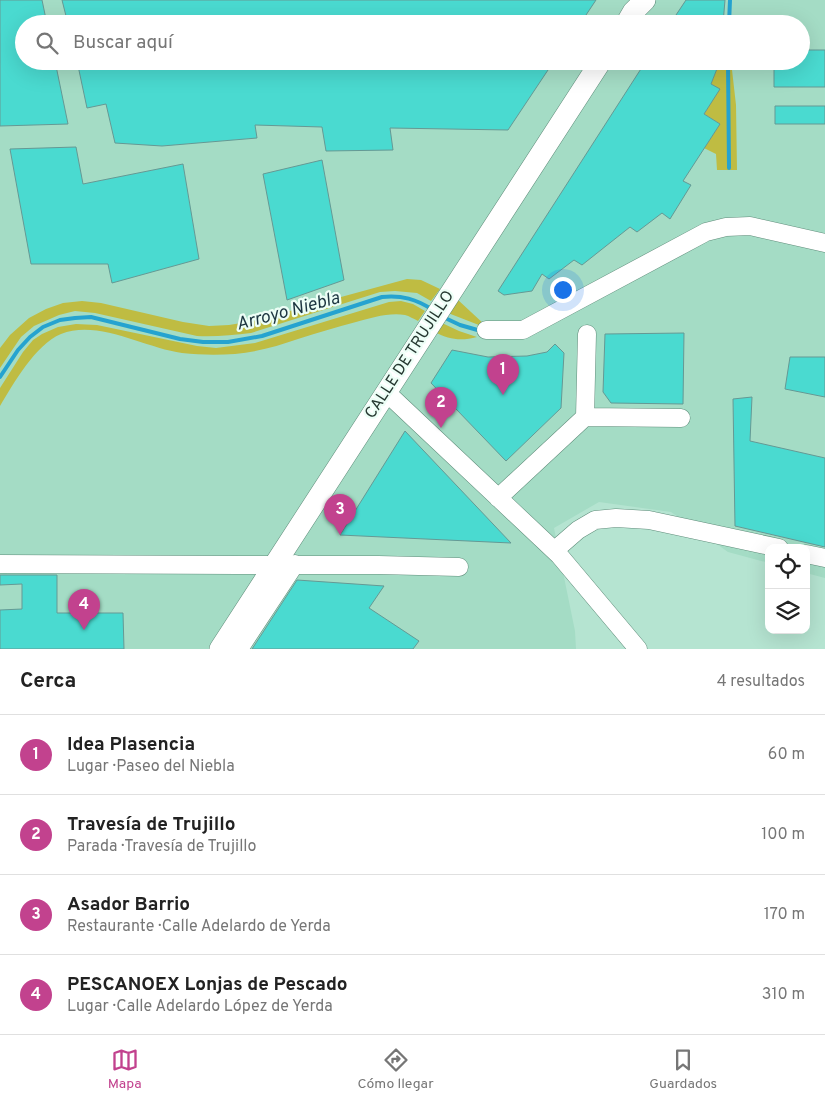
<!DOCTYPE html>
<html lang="es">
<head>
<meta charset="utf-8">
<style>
	body { margin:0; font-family:Overpass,sans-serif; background:#f2f2f2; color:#222 }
	.controls { position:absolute; right:15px; bottom:15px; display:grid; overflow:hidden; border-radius:10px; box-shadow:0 5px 20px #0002 }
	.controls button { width:45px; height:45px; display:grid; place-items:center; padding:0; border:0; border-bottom:1px solid #e0e0e0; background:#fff; color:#222; font:25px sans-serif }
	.you { position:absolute; left:562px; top:289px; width:18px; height:18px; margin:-12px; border:4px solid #fff; border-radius:50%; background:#1a73e8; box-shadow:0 0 0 8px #1a73e833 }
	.badge { display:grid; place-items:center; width:32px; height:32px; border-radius:50%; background:#c2428e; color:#fff; font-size:16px; font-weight:700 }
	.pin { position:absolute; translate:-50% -41px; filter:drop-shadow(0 1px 2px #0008) }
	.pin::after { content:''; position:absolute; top:26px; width:18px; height:15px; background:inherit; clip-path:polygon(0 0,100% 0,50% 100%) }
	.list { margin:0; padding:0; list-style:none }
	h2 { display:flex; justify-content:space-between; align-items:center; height:65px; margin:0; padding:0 20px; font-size:21px }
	h2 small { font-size:16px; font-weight:400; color:#767676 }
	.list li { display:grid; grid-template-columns:32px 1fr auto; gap:15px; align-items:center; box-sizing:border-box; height:80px; padding:0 20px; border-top:1px solid #e0e0e0 }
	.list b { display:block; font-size:19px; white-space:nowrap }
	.list p { margin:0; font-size:16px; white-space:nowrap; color:#767676 }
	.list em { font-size:16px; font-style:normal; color:#767676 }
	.icon { flex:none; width:28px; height:28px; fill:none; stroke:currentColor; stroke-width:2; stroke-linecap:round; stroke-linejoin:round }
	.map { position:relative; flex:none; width:825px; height:649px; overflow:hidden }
	.search { position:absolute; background:#fff; box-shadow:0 5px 20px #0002; left:15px; right:15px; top:15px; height:55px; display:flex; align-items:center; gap:12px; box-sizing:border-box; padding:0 18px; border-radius:28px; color:#767676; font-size:19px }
	.sheet { height:385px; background:#fff }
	nav { display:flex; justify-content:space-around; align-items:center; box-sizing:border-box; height:70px; border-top:1px solid #e0e0e0; background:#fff; font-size:14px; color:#767676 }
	nav a { display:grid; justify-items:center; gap:2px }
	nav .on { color:#c2428e }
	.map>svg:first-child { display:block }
	.built { fill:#a4dcc5; fill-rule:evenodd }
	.green { fill:#bfbc42 }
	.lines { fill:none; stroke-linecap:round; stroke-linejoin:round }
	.stream { stroke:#25a3d0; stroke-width:4 }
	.building { fill:#4adad0; stroke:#659994 }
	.minor-casing { stroke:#608d7b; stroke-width:19 }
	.major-casing { stroke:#608d7b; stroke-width:22 }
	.minor { stroke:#fff; stroke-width:18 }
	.major { stroke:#fff; stroke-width:21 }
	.labels { text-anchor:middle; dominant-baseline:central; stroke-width:4.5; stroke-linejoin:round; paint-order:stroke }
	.street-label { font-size:16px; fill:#263831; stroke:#ecfef6 }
	.water-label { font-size:18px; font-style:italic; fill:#1c3540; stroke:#ecfef6 }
</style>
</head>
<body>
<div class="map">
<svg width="825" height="649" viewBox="0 0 825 649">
	<rect width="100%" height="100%" fill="#b5e4d1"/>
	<path class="built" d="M 0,0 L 825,0 L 825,578 L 806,573 L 806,548 L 769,548 L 769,563 L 728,552 L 671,512 L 599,502 L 554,528 L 575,631 L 576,649 L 0,649 ZM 24,24 L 801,24 L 801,61 L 24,61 Z"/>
	<path class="green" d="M 720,61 L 731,61 L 736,105 L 737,170 L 717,170 L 716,154 L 704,148 L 720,124 L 704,114 L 719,89 L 711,84 Z
		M 407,279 L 421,280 L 440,289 L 431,301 L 417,293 L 395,291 L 380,292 L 251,333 C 233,335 215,337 197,336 L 95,313 L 75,311 L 59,315 L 34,326 L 21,337 L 0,368 L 0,348 L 10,335 L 29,318 L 46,309 L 63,303 L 82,301 L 101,303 L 183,322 L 209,326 L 229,325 L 253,321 Z
		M 457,299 L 485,325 L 484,327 L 448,313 Z
		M 401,301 L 413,304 L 425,311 L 418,321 C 414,319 409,316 405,315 C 390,312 370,318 356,322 C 336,327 317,333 298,339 C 278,346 257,352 235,354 C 218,355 200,355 182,353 C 145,348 98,319 61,334 C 35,345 14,383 0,406 L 0,388 L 23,352 L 33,340 L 42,334 L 58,327 L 76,324 L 97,325 L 197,346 L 216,348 L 255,343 L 389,302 Z
		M 442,323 L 459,331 L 477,337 C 462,341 449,340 435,332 Z"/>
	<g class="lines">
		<path class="stream" d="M 729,24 L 730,0
			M 728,61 L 729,168
			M 443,317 L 460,325 L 481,331
			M 0,377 L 18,350 L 30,337 L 43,327 L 60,320 L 75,318 L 91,317 L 180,339 L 203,342 L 228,342 L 262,336 L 382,297 C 402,295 416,299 433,310"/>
	</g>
	<path class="building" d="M 0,0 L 42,0 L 47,24 L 24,24 L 24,61 L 55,61 L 68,124 L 0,126 Z
		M 62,0 L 596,0 L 580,24 L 68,24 Z
		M 686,0 L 725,0 L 723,24 L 670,24 Z
		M 801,50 L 825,50 L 825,87 L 774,87 L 774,61 L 801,61 Z
		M 77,61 L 554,61 L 508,130 L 390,128 L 393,150 L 326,151 L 322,127 L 255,125 L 257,138 L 162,146 L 115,143 L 106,104 L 87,108 Z
		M 646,61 L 720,61 L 711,84 L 720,89 L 704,114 L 720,124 L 683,181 L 691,185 L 670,219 L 662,213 L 637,232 L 630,227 L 582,265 L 574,260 L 549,279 L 542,274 L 532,291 L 504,295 L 498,291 Z
		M 775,106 L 825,106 L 825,124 L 775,124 Z
		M 76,147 L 83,184 L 183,164 L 199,259 L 112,283 L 108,264 L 31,264 L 10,149 Z
		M 322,160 L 344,280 L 287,300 L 263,174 Z
		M 684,333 L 683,404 L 611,403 L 603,392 L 605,334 Z
		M 555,344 L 564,353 L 561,408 L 506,461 L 431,383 L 452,350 L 488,357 L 527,356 L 547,352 Z
		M 790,357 L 825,357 L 825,397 L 785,389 Z
		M 752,397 L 750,441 L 825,458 L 825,547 L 735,526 L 733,399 Z
		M 405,431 L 511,543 L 340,535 Z
		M 0,575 L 57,575 L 57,613 L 123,613 L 124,649 L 0,649 L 0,610 L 22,609 L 22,584 L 0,585 Z
		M 297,580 L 384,586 L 369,608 L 419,641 L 413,649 L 252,649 Z"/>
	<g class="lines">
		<defs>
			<path id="minor" d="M 486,330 L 523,330 L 706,232 L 726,227 L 750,226 L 825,243
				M 386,392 L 559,555 L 638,649
				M 585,417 L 587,334
				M 498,498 L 585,417 L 681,418
				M 555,550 L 578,530 L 595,520 L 616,518 L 649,520 L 779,548
				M 806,554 L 825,558
				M 0,564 L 238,565 L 378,565 L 459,567
				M 239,649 L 295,564"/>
			<path id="major" d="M 626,24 L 633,12 L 645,0
				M 220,649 L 601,61"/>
		</defs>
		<use href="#minor" class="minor-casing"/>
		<use href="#major" class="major-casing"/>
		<use href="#minor" class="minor"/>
		<use href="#major" class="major"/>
	</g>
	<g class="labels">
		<g class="street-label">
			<text transform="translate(410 355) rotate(-57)">CALLE DE TRUJILLO</text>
		</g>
		<g class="water-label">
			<text transform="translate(288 312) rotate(-15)">Arroyo Niebla</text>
		</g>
	</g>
</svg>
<div class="controls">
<button><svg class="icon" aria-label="locate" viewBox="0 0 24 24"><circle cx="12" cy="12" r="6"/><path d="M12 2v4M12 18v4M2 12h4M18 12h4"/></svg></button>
<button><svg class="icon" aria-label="layers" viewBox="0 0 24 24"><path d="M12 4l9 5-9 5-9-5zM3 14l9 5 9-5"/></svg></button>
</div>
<div class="you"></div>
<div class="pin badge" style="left:503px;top:395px">1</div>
<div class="pin badge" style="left:441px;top:428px">2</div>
<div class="pin badge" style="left:340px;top:535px">3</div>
<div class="pin badge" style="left:84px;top:630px">4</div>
<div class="search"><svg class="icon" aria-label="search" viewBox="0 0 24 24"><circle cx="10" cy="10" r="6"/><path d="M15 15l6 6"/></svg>Buscar aquí</div>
</div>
<section class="sheet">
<h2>Cerca<small>4 resultados</small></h2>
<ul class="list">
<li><span class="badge">1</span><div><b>Idea Plasencia</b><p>Lugar · Paseo del Niebla</p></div><em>60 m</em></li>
<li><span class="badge">2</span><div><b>Travesía de Trujillo</b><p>Parada · Travesía de Trujillo</p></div><em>100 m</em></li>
<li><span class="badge">3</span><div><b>Asador Barrio</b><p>Restaurante · Calle Adelardo de Yerda</p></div><em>170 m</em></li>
<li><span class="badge">4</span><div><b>PESCANOEX Lonjas de Pescado</b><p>Lugar · Calle Adelardo López de Yerda</p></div><em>310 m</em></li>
</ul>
</section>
<nav>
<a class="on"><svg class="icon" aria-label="map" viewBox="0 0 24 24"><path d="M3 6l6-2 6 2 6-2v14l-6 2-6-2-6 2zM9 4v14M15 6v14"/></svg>Mapa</a>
<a><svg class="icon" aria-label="directions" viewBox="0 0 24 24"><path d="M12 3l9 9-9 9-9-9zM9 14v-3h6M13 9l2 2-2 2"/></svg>Cómo llegar</a>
<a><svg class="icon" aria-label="saved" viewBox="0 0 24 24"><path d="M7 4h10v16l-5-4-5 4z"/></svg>Guardados</a>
</nav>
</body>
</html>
